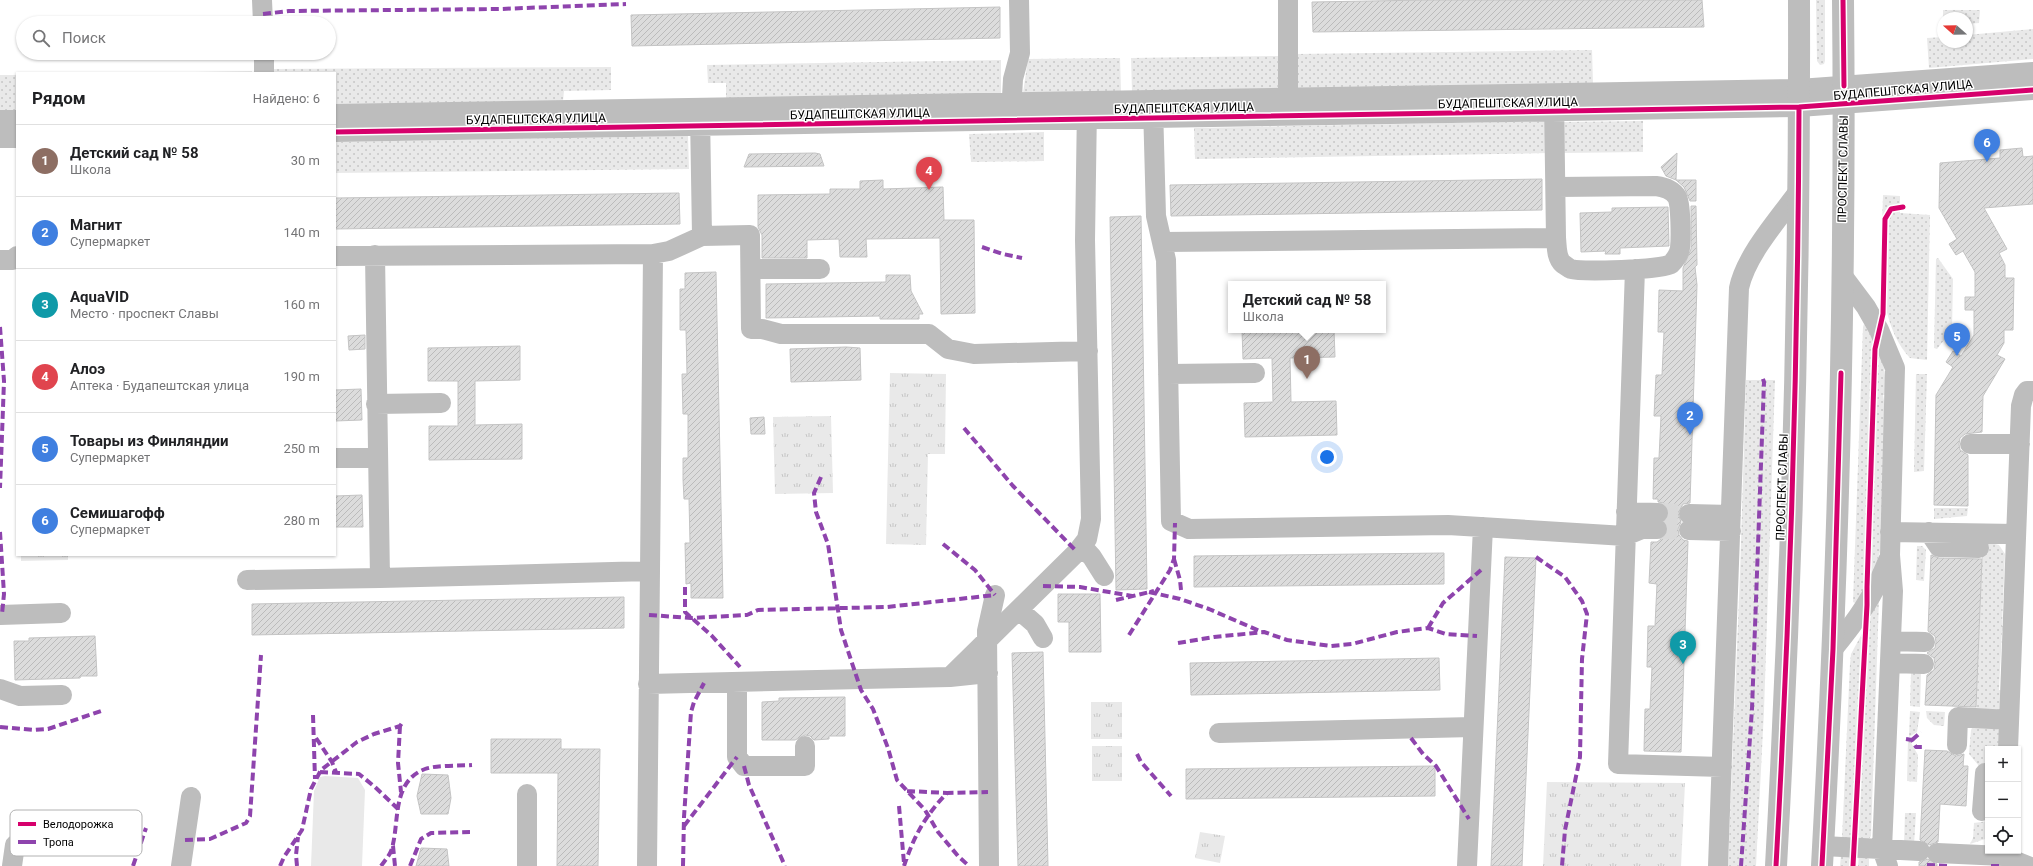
<!DOCTYPE html>
<html lang="ru">
<head>
<meta charset="utf-8">
<style>
	body { margin:0; font-family:Roboto,sans-serif; background:#f6f6f6; color:#202124 }
	.controls { position:absolute; right:12px; bottom:12px; display:grid; overflow:hidden; border-radius:0px; box-shadow:0 1px 3px #0004 }
	.controls button { width:36px; height:36px; display:grid; place-items:center; padding:0; border:0; border-bottom:1px solid #e0e0e0; background:#fff; color:#202124; font:20px sans-serif }
	.compass { position:absolute; left:1937px; top:12px; width:36px; height:36px; border-radius:50%; background:#fff; box-shadow:0 1px 3px #0004; rotate:290deg }
	.you { position:absolute; left:1327px; top:457px; width:14px; height:14px; margin:-10px; border:3px solid #fff; border-radius:50%; background:#1a73e8; box-shadow:0 0 0 6px #1a73e833 }
	.badge { display:grid; place-items:center; width:26px; height:26px; border-radius:50%; background:#ea580c; color:#fff; font-size:13px; font-weight:700 }
	.pin { position:absolute; translate:-50% -33px; filter:drop-shadow(0 1px 2px #0008) }
	.pin::after { content:''; position:absolute; top:21px; width:14px; height:12px; background:inherit; clip-path:polygon(0 0,100% 0,50% 100%) }
	.popup { position:absolute; left:1228px; top:281px; width:158px; height:52px; box-sizing:border-box; display:grid; place-content:center; border-radius:0px; background:#fff; filter:drop-shadow(0 1px 3px #0005); font-size:13px; white-space:nowrap; color:#757577 }
	.popup b { font-size:15px; color:#202124 }
	.popup::after { content:''; position:absolute; left:50%; top:100%; margin-left:-8px; border:8px solid transparent; border-top-color:#fff }
	.list { margin:0; padding:0; list-style:none }
	h2 { display:flex; justify-content:space-between; align-items:center; height:52px; margin:0; padding:0 16px; font-size:17px }
	h2 small { font-size:13px; font-weight:400; color:#757577 }
	.list li { display:grid; grid-template-columns:26px 1fr auto; gap:12px; align-items:center; box-sizing:border-box; height:72px; padding:0 16px; border-top:1px solid #e0e0e0 }
	.list b { display:block; font-size:15px; white-space:nowrap }
	.list p { margin:0; font-size:13px; white-space:nowrap; color:#757577 }
	.list em { font-size:13px; font-style:normal; color:#757577 }
	.icon { flex:none; width:22px; height:22px; fill:none; stroke:currentColor; stroke-width:2; stroke-linecap:round; stroke-linejoin:round }
	.map { position:relative; flex:none; width:2033px; height:866px; overflow:hidden }
	.search { position:absolute; background:#fff; box-shadow:0 1px 3px #0004; left:16px; top:16px; width:320px; height:44px; display:flex; align-items:center; gap:10px; box-sizing:border-box; padding:0 14px; border-radius:22px; color:#757577; font-size:15px }
	.panel { position:absolute; background:#fff; box-shadow:0 1px 3px #0004; left:16px; top:72px; width:320px; height:484px; border-radius:0px }
	.map>svg:first-child { display:block }
	.grass { fill:url(#grass-dots) }
	.park { fill:url(#park-tufts) }
	.pitch { fill:#e9e9e9 }
	.building { fill:url(#building-hatch); stroke:#c4c4c4 }
	.lines { fill:none; stroke-linecap:round; stroke-linejoin:round }
	.minor-tunnel { stroke:#d9d9d9; stroke-width:20; stroke-dasharray:20 10; stroke-linecap:butt }
	.minor { stroke:#bdbdbd; stroke-width:20 }
	.major { stroke:#bdbdbd; stroke-width:22 }
	.quiet { stroke:#8e44ad; stroke-width:4; stroke-dasharray:8 4; stroke-linecap:butt }
	.cycleway-casing { stroke:#fff; stroke-width:8 }
	.cycleway { stroke:#d6006c; stroke-width:5 }
	.labels { text-anchor:middle; dominant-baseline:central; stroke-width:3; stroke-linejoin:round; paint-order:stroke }
	.street-label { font-size:12px; fill:#000; stroke:#fff }
	.key { fill:#fff; stroke:#b2b2b2; stroke-width:1 }
	.key-label { font-size:11px; fill:#000 }
</style>
</head>
<body>
<div class="map">
<svg width="2033" height="866" viewBox="0 0 2033 866">
	<defs>
		<pattern id="grass-dots" width="8" height="8" patternUnits="userSpaceOnUse"><rect width="8" height="8" fill="#e9e9e9"/><path d="M2 2h.1M6 6h.1" fill="none" stroke="#c6c6c6" stroke-width="1.8" stroke-linecap="round"/></pattern>
		<pattern id="park-tufts" width="24" height="20" patternUnits="userSpaceOnUse"><rect width="24" height="20" fill="#e9e9e9"/><path d="M3 7l-1-3M5 7V3M7 7l1-3M15 17l-1-3M17 17v-4M19 17l1-3" fill="none" stroke="#c6c6c6"/></pattern>
		<pattern id="building-hatch" width="6" height="6" patternUnits="userSpaceOnUse"><rect width="6" height="6" fill="#dcdcdc"/><path d="M-1 1l2-2M0 6l6-6M5 7l2-2" fill="none" stroke="#bbb"/></pattern>
	</defs>
	<rect width="100%" height="100%" fill="#fff"/>
	<path class="grass" d="M 1816,0 L 1825,0 L 1825,61 L 1824,64 L 1820,65 L 1817,61 Z
		M 1943,10 L 1980,10 L 1979,23 L 1967,24 L 1967,18 L 1943,18 Z
		M 2033,29 L 2033,59 L 1929,68 L 1927,38 L 1943,37 L 1943,42 L 1967,42 L 1967,35 Z
		M 1592,50 L 1593,84 L 1297,89 L 1296,54 Z
		M 1279,56 L 1279,89 L 1132,91 L 1131,58 Z
		M 1120,58 L 1121,92 L 1023,93 L 1028,59 Z
		M 1001,60 L 1001,94 L 726,99 L 726,83 L 708,83 L 707,65 Z
		M 611,67 L 611,90 L 564,91 L 563,101 L 335,105 L 335,73 L 271,73 L 271,69 Z
		M 252,71 L 252,73 L 137,73 Z
		M 0,75 L 17,75 L 17,110 L 0,110 Z
		M 1550,121 L 1550,153 L 1195,159 L 1194,128 Z
		M 1643,121 L 1643,152 L 1563,153 L 1563,122 Z
		M 1044,132 L 1044,161 L 971,162 L 969,134 Z
		M 688,136 L 689,169 L 335,173 L 335,142 Z
		M 1883,195 L 1900,196 L 1900,213 L 1930,215 L 1927,360 L 1910,358 C 1873,318 1882,246 1883,195 Z
		M 1938,258 L 1953,279 L 1952,330 L 1937,349 L 1934,348 L 1936,259 Z
		M 1864,324 L 1873,338 L 1865,594 L 1857,604 L 1853,602 L 1863,327 Z
		M 1877,347 C 1885,365 1886,376 1885,395 L 1883,395 L 1885,406 L 1882,535 L 1880,552 L 1868,587 Z
		M 1916,374 L 1927,374 L 1924,471 L 1914,472 Z
		M 1746,380 L 1775,380 L 1764,711 L 1756,866 L 1728,866 L 1740,575 Z
		M 1934,508 L 1968,508 L 1967,516 L 1934,519 Z
		M 1983,541 L 1999,545 L 2005,554 L 2002,626 L 2007,627 L 2002,631 L 1999,690 L 2005,690 L 2001,710 L 1976,713 Z
		M 1917,546 L 1922,546 L 1926,550 L 1924,581 L 1916,580 Z
		M 1879,599 L 1871,836 L 1869,839 L 1858,840 L 1867,624 Z
		M 1864,630 L 1855,840 L 1842,839 L 1850,664 L 1851,654 Z
		M 1911,673 L 1921,673 L 1920,707 L 1910,706 Z
		M 1910,711 L 1920,712 L 1917,732 L 1909,737 Z
		M 1926,711 L 1945,712 L 1944,726 L 1934,725 L 1927,718 Z
		M 1974,724 L 2000,730 L 2002,749 L 1988,749 L 1988,766 L 1979,766 L 1969,754 L 1971,730 Z
		M 1908,740 L 1910,741 L 1918,755 L 1917,782 L 1907,781 Z
		M 1905,813 L 1916,813 L 1914,845 L 1904,844 Z
		M 1988,821 L 1988,838 L 1970,844 L 1973,838 L 1974,823 Z
		M 1841,855 L 1855,855 L 1854,866 L 1840,866 Z
		M 1859,855 L 1866,856 L 1869,859 L 1869,866 L 1858,866 Z"/>
	<path class="park" d="M 890,373 L 946,374 L 945,454 L 928,454 L 926,545 L 886,544 Z
		M 831,416 L 833,493 L 775,494 L 773,417 Z
		M 21,555 L 68,555 L 68,560 L 21,561 Z
		M 1091,702 L 1122,702 L 1122,739 L 1091,739 Z
		M 1092,746 L 1122,746 L 1122,781 L 1092,781 Z
		M 1547,782 L 1685,783 L 1681,866 L 1543,866 Z
		M 1200,832 L 1225,836 L 1220,863 L 1195,858 Z"/>
	<path class="pitch" d="M 325,776 L 358,778 L 365,790 L 362,866 L 311,866 L 314,791 L 320,777 Z"/>
	<path class="building" d="M 1427,0 L 1702,0 L 1704,27 L 1313,32 L 1312,2 Z
		M 1000,7 L 1000,38 L 632,46 L 631,15 Z
		M 2022,148 L 2023,157 L 2033,156 L 2033,204 L 1984,208 L 2007,249 L 1999,253 L 2005,265 L 2005,278 L 2014,278 L 2013,330 L 2004,330 L 2004,343 L 1997,355 L 2005,359 L 1983,396 L 1982,432 L 1965,434 L 1960,438 L 1959,444 L 1960,450 L 1968,455 L 1968,506 L 1934,505 L 1936,395 L 1953,367 L 1946,362 L 1953,351 L 1961,356 L 1974,335 L 1974,310 L 1965,310 L 1965,297 L 1975,297 L 1975,272 L 1963,251 L 1956,255 L 1949,244 L 1957,239 L 1939,208 L 1940,163 L 2000,158 L 2000,150 Z
		M 815,153 L 820,154 L 824,166 L 744,167 L 749,154 Z
		M 1677,153 L 1676,180 L 1696,180 L 1696,201 L 1690,201 L 1684,187 L 1676,180 L 1666,176 L 1661,167 Z
		M 1542,179 L 1542,210 L 1171,216 L 1170,185 Z
		M 883,180 L 883,189 L 943,187 L 944,220 L 974,220 L 975,313 L 941,314 L 940,238 L 866,239 L 867,257 L 840,257 L 839,239 L 807,240 L 807,258 L 762,258 L 762,235 L 758,227 L 758,195 L 830,194 L 830,189 L 860,189 L 860,181 Z
		M 679,193 L 680,224 L 335,229 L 335,198 Z
		M 1691,206 L 1696,206 L 1697,265 L 1695,267 L 1697,285 L 1690,503 L 1683,504 L 1678,513 L 1681,522 L 1678,529 L 1679,535 L 1683,540 L 1688,541 L 1681,752 L 1644,751 L 1645,709 L 1650,709 L 1652,667 L 1647,667 L 1648,626 L 1655,626 L 1657,584 L 1649,583 L 1651,542 L 1657,542 L 1667,535 L 1668,529 L 1665,521 L 1669,513 L 1664,503 L 1658,502 L 1658,499 L 1653,499 L 1654,458 L 1659,458 L 1661,416 L 1654,416 L 1656,375 L 1662,375 L 1664,332 L 1658,332 L 1659,290 L 1683,291 L 1683,268 L 1691,249 Z
		M 1668,207 L 1669,246 L 1620,248 L 1620,254 L 1605,254 L 1606,251 L 1581,252 L 1580,213 L 1612,212 L 1612,208 Z
		M 1141,216 L 1147,589 L 1116,590 L 1110,217 Z
		M 716,272 L 723,598 L 691,598 L 691,583 L 686,584 L 685,543 L 690,543 L 689,499 L 684,499 L 683,479 L 683,458 L 688,458 L 688,414 L 683,414 L 682,374 L 687,374 L 686,330 L 680,330 L 680,289 L 685,289 L 685,273 Z
		M 886,275 L 910,275 L 911,291 L 923,314 L 919,314 L 919,319 L 880,319 L 880,316 L 766,318 L 766,284 L 886,282 Z
		M 1242,330 L 1334,330 L 1335,357 L 1290,358 L 1291,402 L 1336,401 L 1337,435 L 1245,437 L 1244,403 L 1273,402 L 1272,358 L 1243,359 Z
		M 365,335 L 365,349 L 349,350 L 348,336 Z
		M 520,346 L 520,380 L 475,381 L 475,425 L 522,424 L 522,459 L 429,460 L 429,426 L 458,426 L 458,381 L 428,381 L 428,348 Z
		M 846,347 L 860,348 L 861,380 L 791,382 L 790,349 Z
		M 361,389 L 362,420 L 335,421 L 335,390 Z
		M 764,417 L 765,434 L 751,434 L 750,418 Z
		M 362,495 L 363,527 L 335,527 L 335,496 Z
		M 1444,553 L 1444,584 L 1194,587 L 1194,556 Z
		M 1931,555 L 1939,558 L 1982,559 L 1976,707 L 1925,705 L 1927,675 L 1934,670 L 1935,664 L 1934,658 L 1927,653 L 1935,648 L 1936,642 L 1935,636 L 1928,631 Z
		M 1505,557 L 1536,558 L 1522,866 L 1491,866 Z
		M 1058,594 L 1100,594 L 1101,652 L 1069,652 L 1069,622 L 1058,622 Z
		M 624,597 L 624,628 L 252,635 L 252,604 Z
		M 95,636 L 97,676 L 81,676 L 80,678 L 15,680 L 14,641 L 29,641 L 29,638 Z
		M 1043,652 L 1048,866 L 1018,866 L 1012,653 Z
		M 1439,658 L 1440,690 L 1191,695 L 1190,663 Z
		M 845,697 L 845,736 L 829,736 L 829,739 L 814,740 L 810,736 L 805,735 L 795,740 L 762,740 L 762,702 L 779,701 L 779,698 Z
		M 491,739 L 561,739 L 561,749 L 600,749 L 598,866 L 557,866 L 558,773 L 491,773 Z
		M 1925,750 L 1947,751 L 1956,756 L 1964,754 L 1963,766 L 1968,766 L 1966,806 L 1940,804 L 1938,842 L 1929,845 L 1920,840 Z
		M 1435,766 L 1435,796 L 1186,799 L 1186,769 Z
		M 422,774 L 448,775 L 451,798 L 448,814 L 421,814 L 417,796 Z
		M 421,848 L 447,849 L 449,866 L 416,866 Z
		M 1928,859 L 1937,864 L 1937,866 L 1919,866 L 1919,862 Z"/>
	<g class="lines">
		<path class="minor-tunnel" d="M 1658,513 L 1689,514
			M 1657,529 L 1689,530"/>
		<path class="minor" d="M 262,0 L 263,23
			M 264,53 L 264,73
			M 1554,99 L 1556,238 C 1557,246 1556,258 1563,264 C 1565,265 1568,268 1571,269 C 1581,272 1663,270 1671,264 C 1675,260 1679,254 1680,248 C 1681,239 1681,204 1677,197 C 1672,189 1664,187 1656,186 L 1557,187
			M 1153,106 L 1156,216 L 1166,260 L 1171,521 L 1189,529 L 1448,525 L 1625,536 L 1642,529 L 1657,529
			M 1288,112 L 1288,0
			M 335,114 L 1799,89 L 2033,72
			M 700,114 L 702,236
			M 1011,115 L 1013,79 L 1020,53 L 1019,0
			M 0,120 L 17,120
			M 335,132 L 1799,107 L 2033,90
			M 0,138 L 17,138
			M 1163,242 L 1556,238
			M 375,255 L 380,578 L 650,571 L 647,866
			M 335,256 L 653,254 L 669,251 L 702,236 L 750,235 L 751,329 L 762,329 L 781,334 L 929,334 L 948,349 L 974,354 L 1088,351
			M 0,260 L 13,260 L 17,256
			M 751,269 L 820,269
			M 1635,269 L 1618,764 L 1722,767
			M 1842,275 L 1866,307 L 1879,330 L 1895,368 L 1890,555 L 1893,591 L 1882,849 L 1888,866
			M 1168,374 L 1255,373
			M 376,404 L 441,403
			M 1970,444 L 2020,444
			M 335,458 L 377,458
			M 1626,512 L 1658,513
			M 1689,514 L 1731,515
			M 1689,530 L 1731,531
			M 1890,532 L 2016,534
			M 1929,532 L 1939,547 L 1979,548
			M 1082,546 L 1092,557 L 1104,576
			M 650,571 L 653,254
			M 247,580 L 380,578
			M 1019,610 L 1035,624 L 1043,638
			M 0,615 L 61,613
			M 1891,641 L 1925,642
			M 1833,649 C 1857,620 1874,596 1888,560
			M 1890,663 L 1924,664
			M 950,677 L 1077,552 L 1087,539 L 1091,519 L 1085,240 L 1087,107
			M 737,682 L 737,757 L 744,766 L 805,766 L 805,746
			M 648,684 L 950,677 L 988,673
			M 0,689 L 20,696 L 62,695
			M 1219,733 L 1473,727
			M 1957,745 L 1958,717 L 2009,720
			M 2008,749 L 2021,406 L 2024,395 L 2027,391 L 2033,391
			M 1982,811 L 1985,773
			M 1823,846 L 1920,851
			M 1937,853 L 2003,856 L 2028,866
			M 12,866 L 15,845
			M 181,866 L 191,797
			M 527,866 L 527,794
			M 989,866 L 987,631 L 995,595
			M 1467,866 L 1483,527
			M 1718,866 L 1739,288 C 1746,255 1779,218 1799,191"/>
		<path class="major" d="M 1776,866 C 1792,578 1800,289 1799,0
			M 1822,866 C 1838,578 1846,289 1843,0"/>
		<path class="quiet" d="M 263,14 L 289,11 L 500,9 L 626,4
			M 982,247 L 1003,254 L 1022,258
			M 0,327 L 4,381 L 0,488
			M 964,428 L 1013,486 L 1077,552
			M 821,477 L 814,493 L 816,512 L 828,544 L 841,630 L 861,690 L 873,709 L 888,748 L 897,780 L 925,810 L 938,832 L 958,856 L 969,866
			M 0,532 L 4,594 L 2,614
			M 943,544 L 975,570 L 995,595
			M 1536,557 L 1565,577 L 1582,601 L 1587,614 L 1582,659 L 1580,757 L 1565,830 L 1562,866
			M 1174,559 L 1180,580 L 1181,590
			M 1043,586 L 1080,587 L 1132,596
			M 685,587 L 685,612 L 712,636 L 740,667
			M 1149,592 L 1180,599 L 1209,609 L 1262,632
			M 1116,600 L 1154,591
			M 649,615 L 691,618 L 747,615 L 758,610 L 887,607 L 995,595
			M 1428,628 L 1443,603 L 1481,570
			M 1129,635 L 1170,570 L 1174,559 L 1175,523
			M 1178,643 L 1214,637 L 1264,632 L 1287,640 L 1331,646 L 1352,644 L 1397,632 L 1428,628 L 1446,634 L 1477,636
			M 313,715 L 315,779
			M 400,726 L 398,763 L 401,792
			M 0,727 L 34,730 L 48,729 L 104,710
			M 316,738 L 332,762 L 336,772
			M 1411,738 L 1423,754 L 1436,766 L 1469,819
			M 1906,739 L 1912,740 L 1916,747 L 1923,747
			M 1912,740 L 1921,732
			M 1137,754 L 1141,762 L 1171,796
			M 744,766 L 749,785 L 785,866
			M 320,772 L 359,774 L 375,787 L 398,809
			M 907,791 L 947,793
			M 899,806 L 904,863
			M 684,826 L 737,757
			M 185,840 L 210,839 L 246,823 L 250,816 L 261,655
			M 393,846 L 395,866
			M 1927,865 L 1949,866
			M 133,866 L 146,828
			M 280,866 L 284,857 L 302,830 L 311,789 L 321,770 L 357,742 L 374,734 L 400,726 L 402,723
			M 297,866 L 296,855 L 298,837
			M 381,866 C 386,859 392,853 393,844 C 399,818 393,781 425,769 C 436,765 459,766 472,765
			M 410,866 L 421,839 L 431,833 L 470,832
			M 683,866 L 684,817 L 691,712 L 694,702 L 704,683
			M 904,866 C 914,836 925,816 947,793 L 988,792
			M 1741,866 L 1752,709 L 1764,382 L 1762,376
			M 1991,866 L 1999,866"/>
		<defs>
			<path id="cycleway" d="M 1843,0 L 1844,86
				M 335,132 L 1799,107 L 2033,90
				M 1776,866 C 1790,613 1798,360 1799,107
				M 1822,866 L 1833,649 L 1841,373
				M 1853,866 L 1867,605 L 1867,587 L 1875,349 L 1883,314 L 1885,219 L 1891,209 L 1903,207"/>
		</defs>
		<use href="#cycleway" class="cycleway-casing"/>
		<use href="#cycleway" class="cycleway"/>
	</g>
	<g class="labels">
		<g class="street-label">
			<text transform="translate(1903 90) rotate(-5)">БУДАПЕШТСКАЯ УЛИЦА</text>
			<text transform="translate(1508 103) rotate(-1)">БУДАПЕШТСКАЯ УЛИЦА</text>
			<text transform="translate(1184 108) rotate(-1)">БУДАПЕШТСКАЯ УЛИЦА</text>
			<text transform="translate(860 114) rotate(-1)">БУДАПЕШТСКАЯ УЛИЦА</text>
			<text transform="translate(536 119) rotate(-1)">БУДАПЕШТСКАЯ УЛИЦА</text>
			<text transform="translate(1843 169) rotate(-89)">ПРОСПЕКТ СЛАВЫ</text>
			<text transform="translate(1782 487) rotate(-88)">ПРОСПЕКТ СЛАВЫ</text>
		</g>
	</g>
	<rect x="10" y="810" width="132" height="46" rx="6" class="key"/>
	<rect x="18" y="822" width="18" height="4" fill="#d6006c"/>
	<rect x="18" y="840" width="18" height="4" fill="#8e44ad"/>
	<g class="key-label">
		<text x="43" y="828">Велодорожка</text>
		<text x="43" y="846">Тропа</text>
	</g>
</svg>
<div class="controls">
<button>+</button>
<button>−</button>
<button><svg class="icon" aria-label="locate" viewBox="0 0 24 24"><circle cx="12" cy="12" r="6"/><path d="M12 2v4M12 18v4M2 12h4M18 12h4"/></svg></button>
</div>
<svg class="compass" viewBox="-18 -18 36 36"><path d="M0-13l5 13h-10z" fill="#e53935"/><path d="M0 13l5-13h-10z" fill="#757577"/></svg>
<div class="you"></div>
<div class="pin badge" style="left:1307px;top:379px;background:#8d6e63">1</div>
<div class="popup"><b>Детский сад № 58</b>Школа</div>
<div class="pin badge" style="left:1690px;top:435px;background:#3f7fe0">2</div>
<div class="pin badge" style="left:1683px;top:664px;background:#0f9aa8">3</div>
<div class="pin badge" style="left:929px;top:190px;background:#e0444e">4</div>
<div class="pin badge" style="left:1957px;top:356px;background:#3f7fe0">5</div>
<div class="pin badge" style="left:1987px;top:162px;background:#3f7fe0">6</div>
<div class="search"><svg class="icon" aria-label="search" viewBox="0 0 24 24"><circle cx="10" cy="10" r="6"/><path d="M15 15l6 6"/></svg>Поиск</div>
<section class="panel">
<h2>Рядом<small>Найдено: 6</small></h2>
<ul class="list">
<li><span class="badge" style="background:#8d6e63">1</span><div><b>Детский сад № 58</b><p>Школа</p></div><em>30 m</em></li>
<li><span class="badge" style="background:#3f7fe0">2</span><div><b>Магнит</b><p>Супермаркет</p></div><em>140 m</em></li>
<li><span class="badge" style="background:#0f9aa8">3</span><div><b>AquaVID</b><p>Место · проспект Славы</p></div><em>160 m</em></li>
<li><span class="badge" style="background:#e0444e">4</span><div><b>Алоэ</b><p>Аптека · Будапештская улица</p></div><em>190 m</em></li>
<li><span class="badge" style="background:#3f7fe0">5</span><div><b>Товары из Финляндии</b><p>Супермаркет</p></div><em>250 m</em></li>
<li><span class="badge" style="background:#3f7fe0">6</span><div><b>Семишагофф</b><p>Супермаркет</p></div><em>280 m</em></li>
</ul>
</section>
</div>
</body>
</html>
